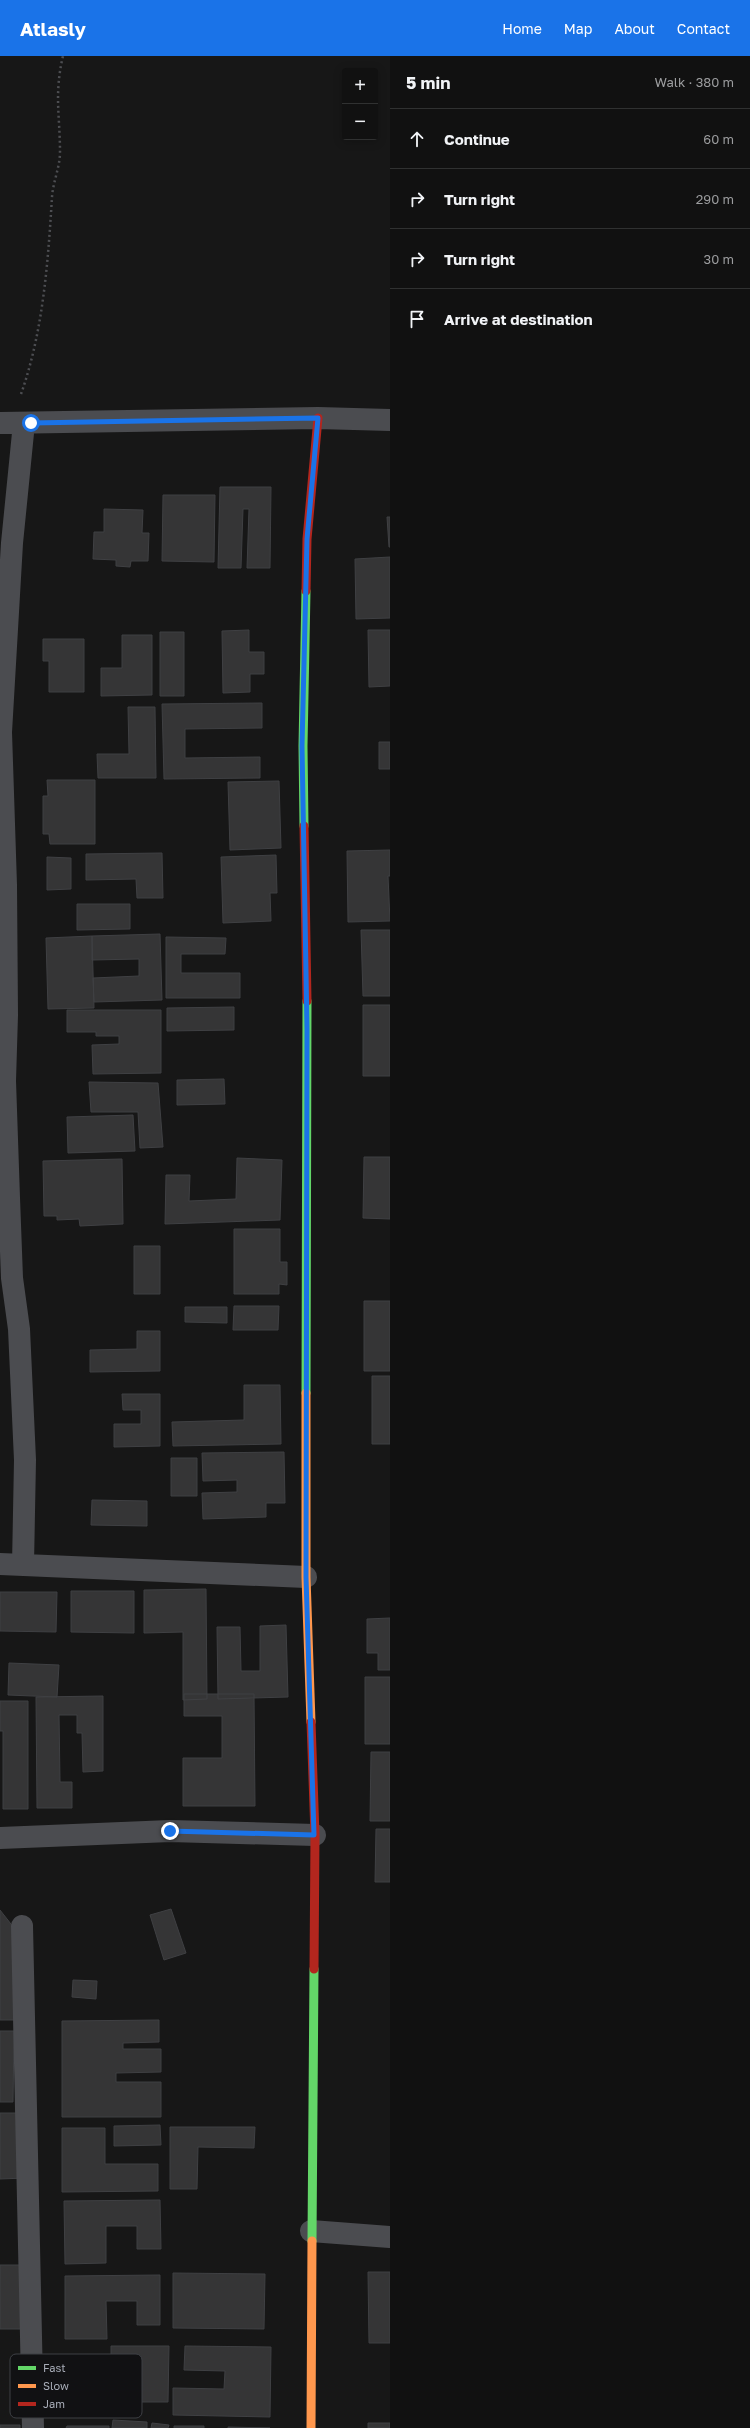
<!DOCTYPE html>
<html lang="en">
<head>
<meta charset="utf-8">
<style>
	body { margin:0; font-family:"Golos Text",sans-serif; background:#1e1f1f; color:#f1f3f6 }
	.controls { position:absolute; right:12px; top:12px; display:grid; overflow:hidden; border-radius:4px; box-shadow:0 2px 10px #0003 }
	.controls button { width:36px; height:36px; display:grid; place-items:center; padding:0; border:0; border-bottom:1px solid #303131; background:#111; color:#f1f3f6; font:20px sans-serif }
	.stop { position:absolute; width:12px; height:12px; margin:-9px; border:3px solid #1a73e8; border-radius:50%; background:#fff }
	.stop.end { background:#1a73e8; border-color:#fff; box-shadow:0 1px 4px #0008 }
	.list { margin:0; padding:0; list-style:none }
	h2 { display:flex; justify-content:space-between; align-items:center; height:52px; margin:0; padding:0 16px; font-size:17px }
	h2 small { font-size:13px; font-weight:400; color:#9c9d9f }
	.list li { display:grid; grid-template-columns:26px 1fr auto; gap:12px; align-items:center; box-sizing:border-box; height:60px; padding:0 16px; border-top:1px solid #303131 }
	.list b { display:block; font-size:15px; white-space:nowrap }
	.list em { font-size:13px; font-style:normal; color:#9c9d9f }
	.icon { flex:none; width:22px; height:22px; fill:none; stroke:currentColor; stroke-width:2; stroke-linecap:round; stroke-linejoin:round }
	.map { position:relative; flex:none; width:390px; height:2372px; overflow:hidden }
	header { display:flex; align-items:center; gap:24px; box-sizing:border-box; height:56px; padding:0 20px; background:#1a73e8; color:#fff }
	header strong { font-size:19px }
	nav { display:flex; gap:22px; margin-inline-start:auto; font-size:14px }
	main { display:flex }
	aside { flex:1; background:#111 }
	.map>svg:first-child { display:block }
	.building { fill:#353536; stroke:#3f4043 }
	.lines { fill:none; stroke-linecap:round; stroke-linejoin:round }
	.path { stroke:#4d4e52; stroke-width:2.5; stroke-dasharray:2 3; stroke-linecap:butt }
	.street { stroke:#4b4c50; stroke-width:22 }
	.fast { stroke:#63d668; stroke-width:9 }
	.slow { stroke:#ff974d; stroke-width:9 }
	.jam { stroke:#b3261e; stroke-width:9 }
	.route { stroke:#1a73e8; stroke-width:5 }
	.key { fill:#111113; stroke:#3e4045; stroke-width:1 }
	.key-label { font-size:11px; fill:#a8adb8 }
</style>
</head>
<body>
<header>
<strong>Atlasly</strong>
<nav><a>Home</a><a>Map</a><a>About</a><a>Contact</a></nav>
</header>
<main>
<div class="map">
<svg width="390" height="2372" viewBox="0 0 390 2372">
	<rect width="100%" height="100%" fill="#171717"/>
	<path class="building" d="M 220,431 L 271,431 L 270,512 L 247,512 L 249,453 L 243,453 L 241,512 L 218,512 Z
		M 163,439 L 215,439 L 214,506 L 162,505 Z
		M 104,453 L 143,454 L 142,477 L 149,477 L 148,505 L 131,505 L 130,511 L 116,510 L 116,504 L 93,503 L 94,476 L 104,476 Z
		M 387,461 L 390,461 L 390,491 L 389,491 Z
		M 390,501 L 390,562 L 356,563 L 355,503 Z
		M 249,574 L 249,596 L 264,596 L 264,618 L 250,618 L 250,636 L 223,637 L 222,575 Z
		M 368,574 L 390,574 L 390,630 L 369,631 Z
		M 160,576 L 184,576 L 184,640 L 160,640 Z
		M 122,579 L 152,579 L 152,639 L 101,640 L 101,612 L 122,612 Z
		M 43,583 L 84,583 L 84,636 L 49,636 L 49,605 L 43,605 Z
		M 262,647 L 262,672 L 185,673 L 185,702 L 260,701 L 260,722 L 164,723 L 162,648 Z
		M 128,651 L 155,651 L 156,722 L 98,722 L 97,698 L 129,698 Z
		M 379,686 L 390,686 L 390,713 L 379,713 Z
		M 47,724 L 95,724 L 95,788 L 50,788 L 49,778 L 43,778 L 43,740 L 48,740 Z
		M 279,725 L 281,792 L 230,794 L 228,726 Z
		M 390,794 L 390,820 L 388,820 L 390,865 L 348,866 L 347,795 Z
		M 162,797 L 163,842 L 137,842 L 136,823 L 86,824 L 86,798 Z
		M 276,799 L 277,837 L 270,837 L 271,865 L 223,867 L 221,801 Z
		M 47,801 L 71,802 L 71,833 L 47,834 Z
		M 77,848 L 130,848 L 130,873 L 77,874 Z
		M 361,874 L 390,874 L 390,940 L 363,940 Z
		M 160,878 L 162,944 L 94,946 L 93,922 L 139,920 L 139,903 L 92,904 L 92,880 Z
		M 92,880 L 94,952 L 48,953 L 46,882 Z
		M 166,881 L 226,882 L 225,898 L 181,898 L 181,917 L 240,917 L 240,942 L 166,942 Z
		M 363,949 L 390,949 L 390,1020 L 363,1020 Z
		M 234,951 L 234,974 L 167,975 L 167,952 Z
		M 67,954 L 161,954 L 161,1017 L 93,1018 L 92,989 L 119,988 L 119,980 L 96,980 L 96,976 L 67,976 Z
		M 224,1023 L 225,1048 L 177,1049 L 177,1024 Z
		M 89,1026 L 158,1027 L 163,1091 L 140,1092 L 138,1056 L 91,1056 Z
		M 133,1059 L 135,1095 L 68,1097 L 67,1061 Z
		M 364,1101 L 390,1101 L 390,1163 L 363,1162 Z
		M 237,1102 L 282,1104 L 280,1164 L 165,1168 L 166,1119 L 190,1119 L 189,1145 L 236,1143 Z
		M 122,1103 L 123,1168 L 80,1170 L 79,1163 L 57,1164 L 57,1160 L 44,1160 L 43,1105 Z
		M 234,1173 L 280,1173 L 280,1206 L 287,1206 L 287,1229 L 279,1228 L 279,1238 L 234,1238 Z
		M 134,1190 L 160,1190 L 160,1238 L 134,1238 Z
		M 364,1245 L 390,1245 L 390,1315 L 364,1315 Z
		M 234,1250 L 279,1250 L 278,1274 L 233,1274 Z
		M 185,1251 L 227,1251 L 227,1267 L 185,1266 Z
		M 137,1275 L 160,1275 L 160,1315 L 90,1316 L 90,1294 L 137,1293 Z
		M 372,1320 L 390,1320 L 390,1388 L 372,1388 Z
		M 244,1329 L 280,1329 L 281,1388 L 173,1390 L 172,1366 L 244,1364 Z
		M 122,1338 L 160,1338 L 160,1390 L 114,1391 L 114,1368 L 141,1368 L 141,1354 L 123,1354 Z
		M 284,1396 L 285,1447 L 266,1447 L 266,1461 L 203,1463 L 202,1437 L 237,1436 L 237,1424 L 203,1425 L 202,1397 Z
		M 171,1402 L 197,1402 L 197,1440 L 171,1440 Z
		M 92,1444 L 147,1445 L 147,1470 L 91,1469 Z
		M 206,1533 L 207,1643 L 183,1644 L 183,1576 L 144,1577 L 144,1534 Z
		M 71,1535 L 134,1535 L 134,1577 L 71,1576 Z
		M 0,1536 L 57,1536 L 56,1576 L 0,1575 Z
		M 390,1562 L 390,1614 L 378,1614 L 378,1597 L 367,1597 L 367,1563 Z
		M 286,1569 L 288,1641 L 218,1643 L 217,1571 L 240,1571 L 241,1615 L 260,1615 L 260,1570 Z
		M 9,1607 L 59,1609 L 57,1641 L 8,1639 Z
		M 365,1621 L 390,1621 L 390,1688 L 365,1688 Z
		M 184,1638 L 254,1638 L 255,1750 L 183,1750 L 183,1702 L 222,1702 L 222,1660 L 184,1660 Z
		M 103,1640 L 103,1715 L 83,1716 L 82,1677 L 77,1677 L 77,1659 L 59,1659 L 60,1726 L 72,1726 L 72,1752 L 37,1752 L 36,1641 Z
		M 0,1645 L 28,1645 L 28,1753 L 3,1753 L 3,1675 L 0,1675 Z
		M 371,1696 L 390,1696 L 390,1765 L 370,1765 Z
		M 376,1773 L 390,1773 L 390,1826 L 375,1826 Z
		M 171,1853 L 186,1897 L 164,1904 L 150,1859 Z
		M 0,1854 L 18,1877 L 18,1964 L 0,1964 Z
		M 73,1924 L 97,1925 L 96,1943 L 72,1941 Z
		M 159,1964 L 159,1986 L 123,1987 L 123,1993 L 161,1993 L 161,2016 L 116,2017 L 116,2026 L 161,2026 L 161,2061 L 62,2061 L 62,1965 Z
		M 0,1975 L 14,1975 L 13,2046 L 0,2046 Z
		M 0,2057 L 24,2057 L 25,2122 L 0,2123 Z
		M 160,2069 L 161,2089 L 114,2090 L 114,2070 Z
		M 170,2071 L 255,2071 L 254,2092 L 198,2091 L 197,2133 L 170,2133 Z
		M 62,2072 L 105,2072 L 105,2108 L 158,2108 L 158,2135 L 62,2136 Z
		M 160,2144 L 161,2193 L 137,2193 L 137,2170 L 106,2170 L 106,2207 L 65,2208 L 64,2145 Z
		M 0,2209 L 21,2209 L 21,2273 L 0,2273 Z
		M 368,2216 L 390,2216 L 390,2287 L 369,2287 Z
		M 173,2217 L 265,2218 L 264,2273 L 173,2272 Z
		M 160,2219 L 160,2269 L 137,2269 L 137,2245 L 106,2245 L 107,2283 L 65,2283 L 65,2220 Z
		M 111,2290 L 169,2290 L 168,2346 L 136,2346 L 137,2322 L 111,2322 Z
		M 185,2290 L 271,2291 L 270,2361 L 173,2359 L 173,2332 L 224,2333 L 225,2315 L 184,2314 Z
		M 113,2364 L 147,2366 L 147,2372 L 112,2372 Z
		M 152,2367 L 169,2369 L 168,2372 L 151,2372 Z
		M 368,2367 L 390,2367 L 390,2372 L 368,2372 Z
		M 0,2369 L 20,2369 L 20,2372 L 0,2372 Z
		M 67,2370 L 109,2370 L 109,2372 L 66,2372 Z
		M 174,2370 L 204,2370 L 204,2372 L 174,2372 Z
		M 228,2371 L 270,2372 L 228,2372 Z"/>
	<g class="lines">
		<path class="path" d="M 21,338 C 43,276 48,207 52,141 C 53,126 60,111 60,96 C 60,60 54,38 63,0"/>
		<path class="street" d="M 0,367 L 318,362 L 390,364
			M 0,1508 L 306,1521
			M 23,1509 L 25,1404 L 19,1273 L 12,1222 L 9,1142 L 5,1025 L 7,959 L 6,829 L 1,676 L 12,487 L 24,367
			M 0,1782 L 170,1775 L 315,1779
			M 22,1870 L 33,2372
			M 311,2175 L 390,2181"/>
		<path class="fast" d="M 304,770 L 303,690 L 306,535
			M 306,1337 L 307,945
			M 312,2185 L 314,1913"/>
		<path class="slow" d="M 306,1337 L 306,1521 L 311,1666
			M 311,2372 L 312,2185"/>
		<path class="jam" d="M 306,535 L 307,483 L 318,362
			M 304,770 L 307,945
			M 311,1666 L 315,1779 L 314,1913"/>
	</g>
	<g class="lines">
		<path class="route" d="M 31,367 L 318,362 L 307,483 L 302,690 L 307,973 L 306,1521 L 314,1779 L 170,1775"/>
	</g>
	<rect x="10" y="2298" width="132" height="64" rx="6" class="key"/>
	<rect x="18" y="2310" width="18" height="4" fill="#63d668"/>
	<rect x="18" y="2328" width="18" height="4" fill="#ff974d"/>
	<rect x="18" y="2346" width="18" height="4" fill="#b3261e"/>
	<g class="key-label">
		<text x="43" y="2316">Fast</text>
		<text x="43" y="2334">Slow</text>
		<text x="43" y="2352">Jam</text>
	</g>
</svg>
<div class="controls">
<button>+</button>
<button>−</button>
</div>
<div class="stop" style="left:31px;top:367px"></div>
<div class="stop end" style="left:170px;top:1775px"></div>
</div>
<aside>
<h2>5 min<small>Walk · 380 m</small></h2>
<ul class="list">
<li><svg class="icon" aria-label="ahead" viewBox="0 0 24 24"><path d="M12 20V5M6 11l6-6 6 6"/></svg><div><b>Continue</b></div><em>60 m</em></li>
<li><svg class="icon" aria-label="right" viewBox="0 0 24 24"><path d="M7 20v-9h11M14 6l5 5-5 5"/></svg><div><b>Turn right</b></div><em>290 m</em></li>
<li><svg class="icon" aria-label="right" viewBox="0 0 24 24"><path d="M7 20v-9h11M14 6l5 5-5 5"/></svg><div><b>Turn right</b></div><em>30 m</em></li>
<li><svg class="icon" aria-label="arrive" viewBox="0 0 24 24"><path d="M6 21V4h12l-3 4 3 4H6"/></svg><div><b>Arrive at destination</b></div></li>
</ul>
</aside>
</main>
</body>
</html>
